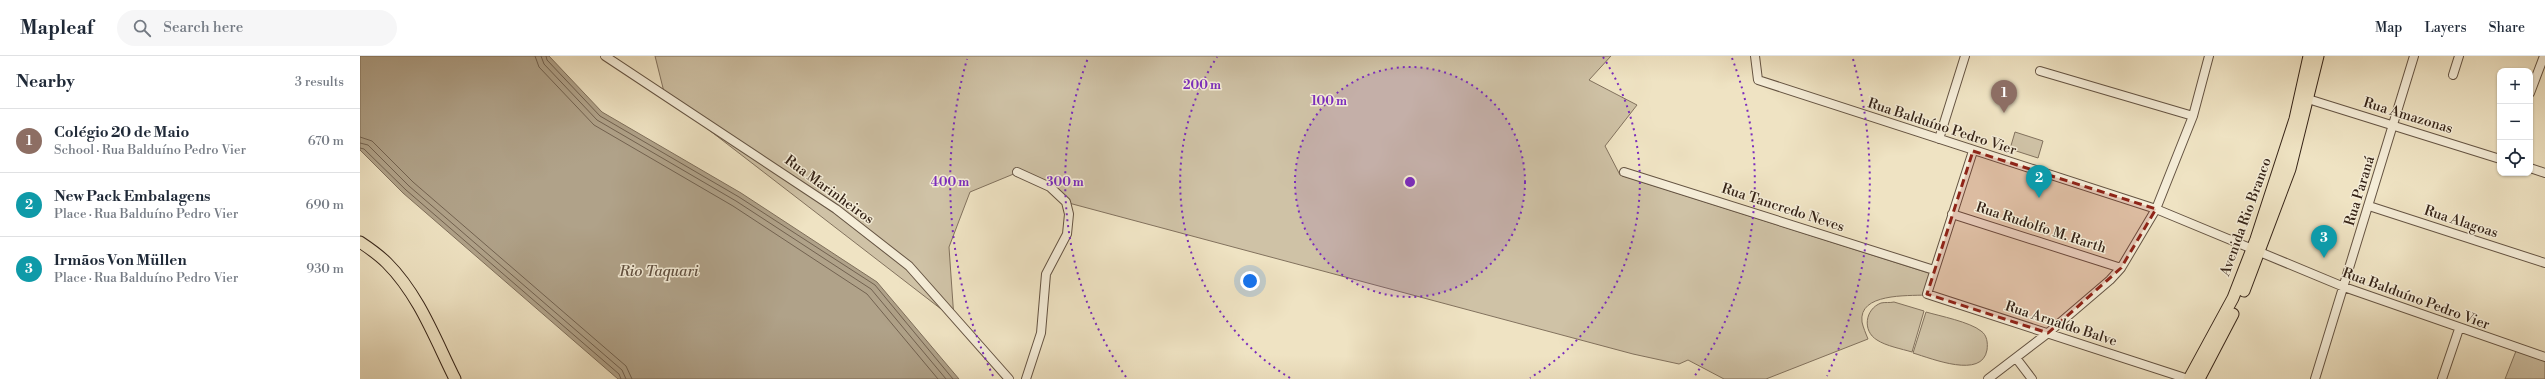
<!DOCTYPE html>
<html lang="en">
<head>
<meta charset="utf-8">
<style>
	body { margin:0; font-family:"Libre Bodoni",serif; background:#f6f6f7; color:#1f2937 }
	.controls { position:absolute; right:12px; top:12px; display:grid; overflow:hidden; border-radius:8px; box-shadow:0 1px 3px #0004 }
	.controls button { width:36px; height:36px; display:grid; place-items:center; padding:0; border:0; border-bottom:1px solid #e0e1e3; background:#fff; color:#1f2937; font:20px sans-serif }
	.you { position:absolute; left:890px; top:225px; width:14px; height:14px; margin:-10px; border:3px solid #fff; border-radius:50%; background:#1a73e8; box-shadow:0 0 0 6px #1a73e833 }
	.badge { display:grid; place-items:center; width:26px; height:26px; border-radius:50%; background:#7c3aed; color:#fff; font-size:13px; font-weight:700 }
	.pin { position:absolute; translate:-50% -33px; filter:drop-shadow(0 1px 2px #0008) }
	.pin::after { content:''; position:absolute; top:21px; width:14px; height:12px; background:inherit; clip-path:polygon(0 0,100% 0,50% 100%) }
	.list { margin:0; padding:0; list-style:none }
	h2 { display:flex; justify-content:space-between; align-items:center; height:52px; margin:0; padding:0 16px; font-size:17px }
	h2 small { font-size:13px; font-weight:400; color:#747a83 }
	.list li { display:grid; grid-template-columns:26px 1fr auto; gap:12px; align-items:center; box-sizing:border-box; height:64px; padding:0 16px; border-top:1px solid #e0e1e3 }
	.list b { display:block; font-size:15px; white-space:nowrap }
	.list p { margin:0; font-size:13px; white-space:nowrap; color:#747a83 }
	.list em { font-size:13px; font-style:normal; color:#747a83 }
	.icon { flex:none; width:22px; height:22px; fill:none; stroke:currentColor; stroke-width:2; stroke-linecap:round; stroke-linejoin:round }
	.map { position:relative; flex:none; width:2185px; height:323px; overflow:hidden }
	header { display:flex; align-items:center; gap:24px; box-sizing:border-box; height:56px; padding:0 20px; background:#fff; border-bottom:1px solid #e0e1e3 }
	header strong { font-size:19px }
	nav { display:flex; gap:22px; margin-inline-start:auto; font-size:14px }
	.search { width:280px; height:36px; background:#f6f6f7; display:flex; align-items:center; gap:10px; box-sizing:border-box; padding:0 14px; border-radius:22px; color:#747a83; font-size:15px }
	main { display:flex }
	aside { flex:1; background:#fff }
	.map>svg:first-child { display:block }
	.green { fill:#cfc2a6; stroke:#82725e }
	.water { fill:#b0a289; stroke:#7f6f5b }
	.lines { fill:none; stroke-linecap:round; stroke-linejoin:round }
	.shore { stroke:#726250; stroke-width:1 }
	.minor-casing { stroke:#645342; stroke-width:10 }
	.major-casing { stroke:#352317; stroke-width:13 }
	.minor { stroke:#f5edd8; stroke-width:8 }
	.major { stroke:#efe3c3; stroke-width:11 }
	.marked { fill:#8f2418; fill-opacity:0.2; stroke:#8f2418; stroke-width:3; stroke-dasharray:8 5; stroke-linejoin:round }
	.ring { fill:none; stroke:#7b2cbf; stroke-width:2; stroke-dasharray:2 4 }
	.labels { text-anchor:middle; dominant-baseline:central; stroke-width:3; stroke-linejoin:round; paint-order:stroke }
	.street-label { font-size:14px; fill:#352317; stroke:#f5edd8 }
	.water-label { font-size:15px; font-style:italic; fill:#604f3f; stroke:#f5edd8 }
	.centre { fill:#7b2cbf; stroke:#f5edd8; stroke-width:2 }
	.ring-label { font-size:12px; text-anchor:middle; font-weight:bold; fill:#7b2cbf; stroke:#f5edd8; stroke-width:3; stroke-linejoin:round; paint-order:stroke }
</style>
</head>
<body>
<header>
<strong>Mapleaf</strong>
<div class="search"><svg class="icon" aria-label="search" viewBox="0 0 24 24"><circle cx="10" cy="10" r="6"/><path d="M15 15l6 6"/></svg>Search here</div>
<nav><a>Map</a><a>Layers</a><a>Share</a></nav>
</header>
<main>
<aside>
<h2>Nearby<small>3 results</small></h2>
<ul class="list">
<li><span class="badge" style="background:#8d6e63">1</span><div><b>Colégio 20 de Maio</b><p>School · Rua Balduíno Pedro Vier</p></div><em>670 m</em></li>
<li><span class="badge" style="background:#0f9aa8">2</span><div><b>New Pack Embalagens</b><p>Place · Rua Balduíno Pedro Vier</p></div><em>690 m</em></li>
<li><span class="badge" style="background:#0f9aa8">3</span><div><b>Irmãos Von Müllen</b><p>Place · Rua Balduíno Pedro Vier</p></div><em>930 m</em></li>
</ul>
</aside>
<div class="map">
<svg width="2185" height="323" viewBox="0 0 2185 323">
	<rect width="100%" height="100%" fill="#efe3c3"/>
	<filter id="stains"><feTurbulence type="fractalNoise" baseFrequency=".005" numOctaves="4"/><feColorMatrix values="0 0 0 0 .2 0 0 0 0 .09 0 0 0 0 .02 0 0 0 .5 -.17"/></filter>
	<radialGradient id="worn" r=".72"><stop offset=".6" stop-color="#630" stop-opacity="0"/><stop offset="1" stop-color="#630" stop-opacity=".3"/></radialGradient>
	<path class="green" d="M 295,0 L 1251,0 L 1229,24 L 1277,49 L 1245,90 L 1260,119 L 1572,218 L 1565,239 C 1548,240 1498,237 1502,266 C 1503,271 1506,278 1508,283 L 1406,323 L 1364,323 L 1328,304 L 1319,308 L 1273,298 L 705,146 L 689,131 L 656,117 L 610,136 L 589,191 L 594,263 L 305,40 Z
		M 1655,76 L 1683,85 L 1678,102 L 1650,93 Z
		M 1534,246 L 1564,255 L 1552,296 C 1542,293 1526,290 1517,284 C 1502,275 1505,253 1521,247 C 1525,246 1530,247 1534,246 Z
		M 1566,256 C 1580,260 1610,266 1621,275 C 1627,279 1628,287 1627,294 C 1622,323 1573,303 1553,297 Z
		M 2156,295 L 2185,304 L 2185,323 L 2145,323 Z"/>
	<path class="water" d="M 0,0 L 189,0 L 242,56 L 381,137 L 517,226 L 599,323 L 258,323 L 43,137 L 0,94 Z"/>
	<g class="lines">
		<path class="shore" d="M 175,0 L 179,11 L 234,69 L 373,150 L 507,238 L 578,323
			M 181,0 L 184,8 L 237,64 L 376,145 L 511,233 L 586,323
			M 186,0 L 187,4 L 240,60 L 379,141 L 515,229 L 593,323
			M 0,81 L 12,85 L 53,126 L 266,310 L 272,323
			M 0,87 L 8,89 L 49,130 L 262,314 L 266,323
			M 0,92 L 4,93 L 46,134 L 259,318 L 261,323"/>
		<defs>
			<path id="minor" d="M 245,0 L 476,153 L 549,210 L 649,323
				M 1395,0 L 1398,24 L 1796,153 L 1984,231 L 2185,301
				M 1680,15 L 1833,60
				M 2093,19 L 2099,0
				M 2170,37 L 2184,0
				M 1948,43 L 2140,103
				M 1579,83 L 1605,0
				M 1613,95 L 1567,238 L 1828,323
				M 2170,112 L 2185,117
				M 657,116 L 690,131 L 706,146 L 709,158 L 707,178 L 686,218 L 681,277 L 666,323
				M 1264,116 L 1574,214
				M 2009,150 L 2185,207
				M 1592,158 L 1761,212
				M 1656,302 L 1672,323
				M 1628,323 L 1688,277 L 1750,224 L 1761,212 L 1796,153 L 1833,60 L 1849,0
				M 1955,323 L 2054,0
				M 2082,323 L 2099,273"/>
			<path id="major" d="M 0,186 C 9,192 19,199 27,207 C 59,239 75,283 95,323
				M 1884,235 L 1930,113 L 1958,0
				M 1829,323 L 1873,242 L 1896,183 L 1935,63 L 1949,0
				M 1839,323 L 1873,258"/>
		</defs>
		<use href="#minor" class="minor-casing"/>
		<use href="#major" class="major-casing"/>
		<use href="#minor" class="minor"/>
		<use href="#major" class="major"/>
	</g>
	<path class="marked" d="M 1613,95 L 1796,153 L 1761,212 L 1688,277 L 1567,238 Z"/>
	<circle cx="1050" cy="126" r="115" fill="#7b2cbf" fill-opacity=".12"/>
	<g class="ring">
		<circle cx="1050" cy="126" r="115"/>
		<path d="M930 322A230 230 0 0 1 857 1M1243 1A230 230 0 0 1 1170 322"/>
		<path d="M766 321A345 345 0 0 1 728 2M1372 2A345 345 0 0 1 1334 321"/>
		<path d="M633 320A460 460 0 0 1 607 3M1493 3A460 460 0 0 1 1467 320"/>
	</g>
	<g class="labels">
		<g class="street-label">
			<text transform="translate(2048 60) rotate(17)">Rua Amazonas</text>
			<text transform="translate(1582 71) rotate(18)">Rua Balduíno Pedro Vier</text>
			<text transform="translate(469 134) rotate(36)">Rua Marinheiros</text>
			<text transform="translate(2000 135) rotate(-73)">Rua Paraná</text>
			<text transform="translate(1423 152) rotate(18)">Rua Tancredo Neves</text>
			<text transform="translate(1886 161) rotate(-70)">Avenida Rio Branco</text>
			<text transform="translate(2101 166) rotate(18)">Rua Alagoas</text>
			<text transform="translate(1681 172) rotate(18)">Rua Rudolfo M. Rarth</text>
			<text transform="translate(2056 243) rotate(20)">Rua Balduíno Pedro Vier</text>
			<text transform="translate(1701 268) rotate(18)">Rua Arnaldo Balve</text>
		</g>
		<g class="water-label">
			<text x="299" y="215">Rio Taquari</text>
		</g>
	</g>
	<circle cx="1050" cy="126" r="6" class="centre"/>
	<g class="ring-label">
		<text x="842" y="33">200 m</text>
		<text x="969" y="49">100 m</text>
		<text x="705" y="130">300 m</text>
		<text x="590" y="130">400 m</text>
	</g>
	<rect width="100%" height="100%" filter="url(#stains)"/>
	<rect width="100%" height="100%" fill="url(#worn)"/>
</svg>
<div class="controls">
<button>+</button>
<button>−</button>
<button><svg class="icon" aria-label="locate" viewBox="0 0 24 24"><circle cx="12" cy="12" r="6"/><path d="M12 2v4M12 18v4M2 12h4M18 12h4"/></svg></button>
</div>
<div class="you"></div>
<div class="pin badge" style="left:1644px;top:57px;background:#8d6e63">1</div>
<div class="pin badge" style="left:1679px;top:142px;background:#0f9aa8">2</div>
<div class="pin badge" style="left:1964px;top:202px;background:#0f9aa8">3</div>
</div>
</main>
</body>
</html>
